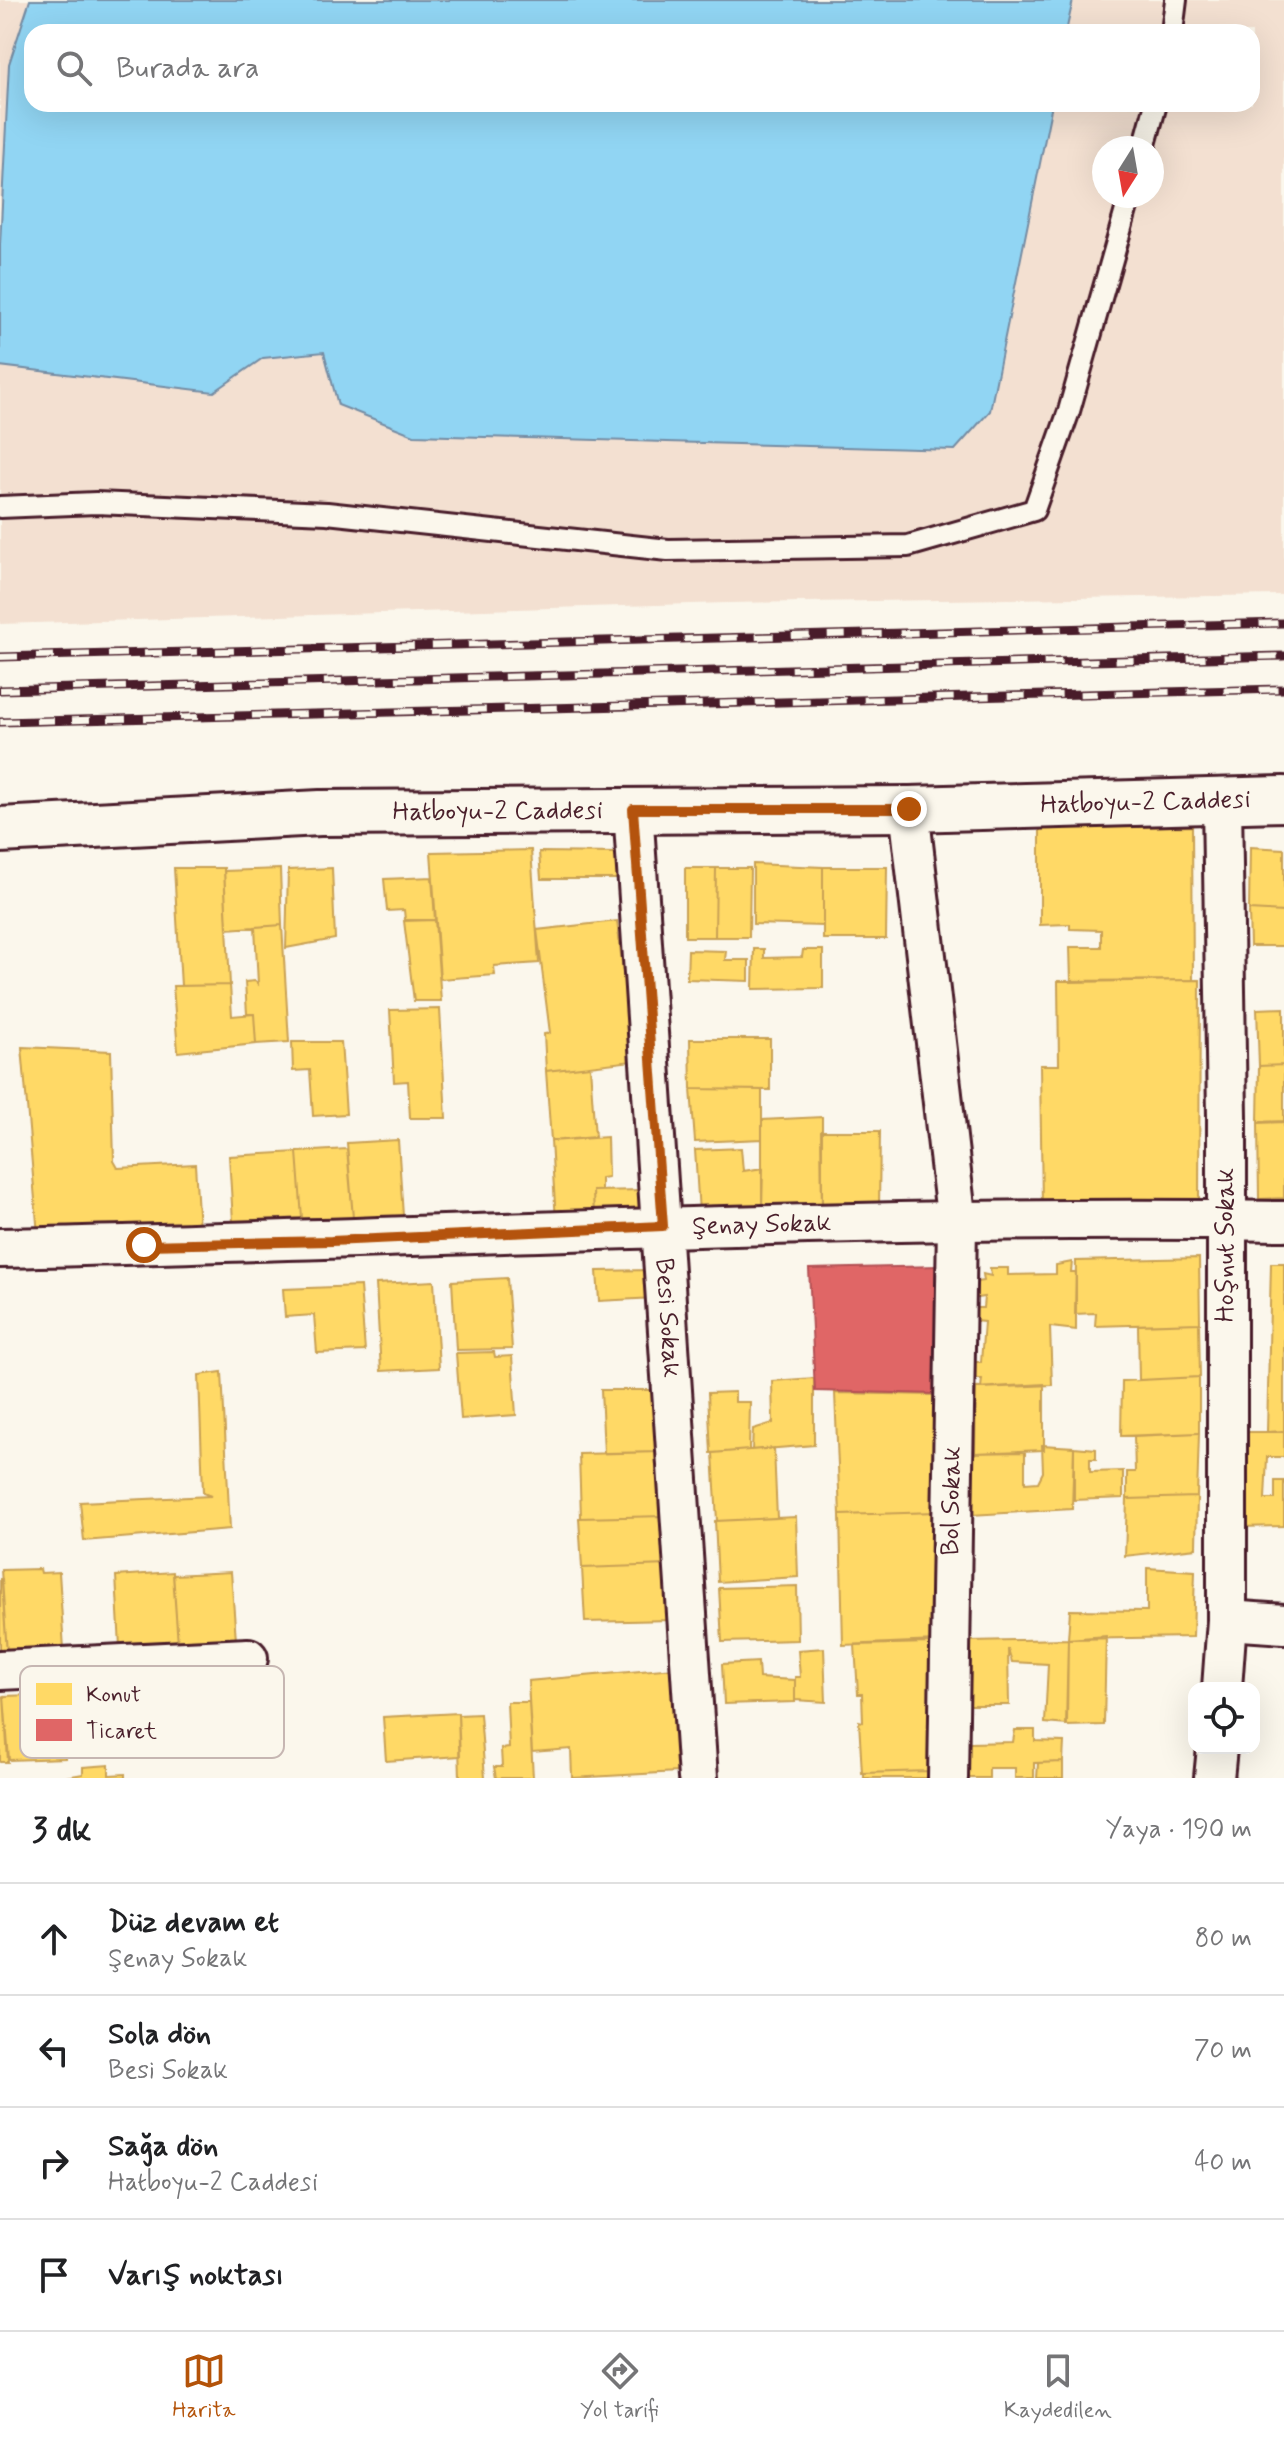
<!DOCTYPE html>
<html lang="tr">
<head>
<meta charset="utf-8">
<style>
	body { margin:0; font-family:Mynerve,sans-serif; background:#f2f2f2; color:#202124 }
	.controls { position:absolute; right:24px; bottom:24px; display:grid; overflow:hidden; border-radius:16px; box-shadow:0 8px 32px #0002 }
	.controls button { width:72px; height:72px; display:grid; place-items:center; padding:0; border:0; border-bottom:2px solid #e0e0e0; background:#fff; color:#202124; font:40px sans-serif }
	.compass { position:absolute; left:1092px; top:136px; width:72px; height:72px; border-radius:50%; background:#fff; box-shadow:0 8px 32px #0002; rotate:191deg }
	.stop { position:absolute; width:24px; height:24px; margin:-18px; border:6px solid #b45309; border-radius:50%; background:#fff }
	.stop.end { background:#b45309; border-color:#fff; box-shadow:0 2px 8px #0008 }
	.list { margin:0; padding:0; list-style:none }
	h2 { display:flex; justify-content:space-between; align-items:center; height:104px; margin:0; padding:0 32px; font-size:34px }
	h2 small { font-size:26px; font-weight:400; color:#757577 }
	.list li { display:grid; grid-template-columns:52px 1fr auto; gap:24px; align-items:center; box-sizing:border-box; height:112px; padding:0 32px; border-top:2px solid #e0e0e0 }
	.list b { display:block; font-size:30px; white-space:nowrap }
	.list p { margin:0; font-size:26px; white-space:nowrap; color:#757577 }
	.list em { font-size:26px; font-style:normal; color:#757577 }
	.icon { flex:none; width:44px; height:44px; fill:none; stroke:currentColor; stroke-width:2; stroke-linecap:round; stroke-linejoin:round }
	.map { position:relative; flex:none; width:1284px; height:1778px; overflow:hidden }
	.search { position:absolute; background:#fff; box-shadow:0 8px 32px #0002; left:24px; right:24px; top:24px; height:88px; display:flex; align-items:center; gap:20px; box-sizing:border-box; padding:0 28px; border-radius:24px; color:#757577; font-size:30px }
	.sheet { height:552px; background:#fff }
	nav { display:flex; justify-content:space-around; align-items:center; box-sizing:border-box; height:112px; border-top:2px solid #e0e0e0; background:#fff; font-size:22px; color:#757577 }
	nav a { display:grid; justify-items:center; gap:4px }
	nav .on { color:#b45309 }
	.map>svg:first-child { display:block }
	.built { fill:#f3e0d1; fill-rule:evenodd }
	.water { fill:#91d5f3; stroke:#758ca3; stroke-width:2 }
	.homes { fill:#ffd966; stroke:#c9a154; stroke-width:2 }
	.shops { fill:#e06666; stroke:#b35154; stroke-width:2 }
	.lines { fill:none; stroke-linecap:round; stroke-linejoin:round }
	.lane-casing { stroke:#4a1f2b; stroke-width:26 }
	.street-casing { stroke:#4a1f2b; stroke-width:44 }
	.secondary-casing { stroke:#4a1f2b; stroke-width:50 }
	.lane { stroke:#fbf7ec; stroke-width:20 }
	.street { stroke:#fbf7ec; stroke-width:38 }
	.secondary { stroke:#fbf7ec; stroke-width:44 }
	.rail-casing { stroke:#4a1f2b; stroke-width:9 }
	.rail { stroke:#fbf7ec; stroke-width:6; stroke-dasharray:18; stroke-linecap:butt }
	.route { stroke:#b45309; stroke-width:10 }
	.labels { text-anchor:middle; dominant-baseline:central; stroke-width:8; stroke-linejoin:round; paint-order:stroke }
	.street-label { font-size:26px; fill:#4a1f2b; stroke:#fbf7ec }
	.key { fill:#fbf7ec; stroke:#c6b6b2; stroke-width:2 }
	.key-label { font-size:22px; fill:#4a1f2b }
</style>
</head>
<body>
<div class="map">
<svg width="1284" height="1778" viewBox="0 0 1284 1778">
	<rect width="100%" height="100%" fill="#fbf7ec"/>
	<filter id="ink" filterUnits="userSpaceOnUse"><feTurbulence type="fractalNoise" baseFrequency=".0125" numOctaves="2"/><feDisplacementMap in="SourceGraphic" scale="16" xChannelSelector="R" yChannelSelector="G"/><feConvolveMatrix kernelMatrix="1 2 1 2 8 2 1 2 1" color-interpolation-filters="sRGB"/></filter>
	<g filter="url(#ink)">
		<path class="built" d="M 0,0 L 1284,0 L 1284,595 L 727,603 L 0,624 ZM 32,32 L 1252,32 L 1252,104 L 32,104 ZM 1104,148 L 1152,148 L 1152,196 L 1104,196 Z"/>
		<path class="water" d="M 30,0 L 1073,0 L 1066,32 L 32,32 L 32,104 L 1052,104 L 990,411 L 955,450 L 414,435 L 338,405 L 324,352 L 263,358 L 214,392 L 0,366 L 0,245 L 9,64 Z"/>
		<path class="homes" d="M 1192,826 L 1193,980 L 1071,982 L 1070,947 L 1101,947 L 1101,930 L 1070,929 L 1070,924 L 1040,925 L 1040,828 Z
			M 1250,847 L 1284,849 L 1284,912 L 1249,910 Z
			M 531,850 L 539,963 L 494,966 L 495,975 L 440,979 L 431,852 Z
			M 539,852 L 618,853 L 617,879 L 541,879 Z
			M 753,864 L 823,867 L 823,926 L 753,924 Z
			M 823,867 L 887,867 L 886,939 L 823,939 Z
			M 174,868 L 224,868 L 230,985 L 181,986 Z
			M 332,868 L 335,939 L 286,948 L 288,870 Z
			M 685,868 L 716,868 L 715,937 L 685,937 Z
			M 716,868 L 750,868 L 749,937 L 715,937 Z
			M 280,869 L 282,925 L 227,929 L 224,871 Z
			M 432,877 L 435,920 L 405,920 L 404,910 L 387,911 L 384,879 Z
			M 1249,910 L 1284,912 L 1284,946 L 1250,946 Z
			M 435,920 L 441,1001 L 414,1001 L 404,921 Z
			M 617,921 L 629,1021 L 642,1060 L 546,1071 L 544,1034 L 550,1033 L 537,930 Z
			M 282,925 L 289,1042 L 256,1044 L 254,1014 L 247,1014 L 245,982 L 255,981 L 258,984 L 255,927 Z
			M 754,949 L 764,949 L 764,958 L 802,957 L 803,950 L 823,950 L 823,988 L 753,989 Z
			M 688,950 L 726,951 L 725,960 L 749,960 L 749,981 L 687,979 Z
			M 1200,980 L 1199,1205 L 1042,1206 L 1040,1065 L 1059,1065 L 1058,981 Z
			M 230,985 L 232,1016 L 254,1014 L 256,1044 L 178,1052 L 173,986 Z
			M 1284,1008 L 1284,1065 L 1259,1066 L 1257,1009 Z
			M 440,1009 L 446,1118 L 410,1118 L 408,1081 L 394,1082 L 390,1010 Z
			M 690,1039 L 770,1039 L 770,1090 L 691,1089 Z
			M 292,1042 L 341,1042 L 346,1114 L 313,1116 L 310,1070 L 293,1071 Z
			M 22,1047 L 111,1051 L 114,1161 L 118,1168 L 195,1164 L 199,1229 L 38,1235 Z
			M 1284,1065 L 1284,1121 L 1258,1122 L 1259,1066 Z
			M 590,1066 L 595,1137 L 551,1141 L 546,1071 Z
			M 691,1089 L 762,1090 L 762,1139 L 695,1142 Z
			M 822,1117 L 822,1211 L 762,1213 L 762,1120 Z
			M 1284,1122 L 1284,1198 L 1259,1199 L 1258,1123 Z
			M 821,1131 L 880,1131 L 879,1209 L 822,1211 Z
			M 607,1137 L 608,1177 L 601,1178 L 601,1191 L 593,1191 L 594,1220 L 556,1221 L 551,1141 Z
			M 398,1140 L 403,1216 L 353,1218 L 347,1143 Z
			M 741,1148 L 743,1171 L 763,1168 L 762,1210 L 699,1213 L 695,1150 Z
			M 347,1149 L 353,1218 L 302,1218 L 297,1152 Z
			M 297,1152 L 302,1218 L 233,1221 L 229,1156 Z
			M 643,1190 L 645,1212 L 594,1214 L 593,1191 Z
			M 1199,1258 L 1200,1323 L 1095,1326 L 1096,1313 L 1075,1314 L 1076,1261 Z
			M 1072,1262 L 1071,1272 L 1076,1272 L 1076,1330 L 1050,1327 L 1052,1385 L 981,1388 L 982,1379 L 975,1379 L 975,1362 L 981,1362 L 984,1322 L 975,1321 L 975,1308 L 983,1308 L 984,1297 L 976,1298 L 976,1282 L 984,1281 L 983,1274 L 991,1276 L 990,1268 L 1008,1268 L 1008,1275 L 1056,1274 L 1056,1265 Z
			M 1271,1263 L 1284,1263 L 1284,1431 L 1267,1432 Z
			M 650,1270 L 655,1298 L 599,1301 L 597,1271 Z
			M 507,1278 L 512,1349 L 456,1350 L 452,1281 Z
			M 434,1281 L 439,1368 L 381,1371 L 376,1284 Z
			M 360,1286 L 365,1351 L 317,1353 L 314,1315 L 285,1317 L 283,1289 Z
			M 1199,1323 L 1200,1377 L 1139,1380 L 1138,1325 Z
			M 494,1352 L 495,1357 L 512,1356 L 516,1415 L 461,1419 L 456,1353 Z
			M 222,1372 L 230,1529 L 84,1541 L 80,1502 L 211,1496 L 203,1493 L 199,1375 Z
			M 1199,1377 L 1199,1433 L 1121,1436 L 1122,1381 Z
			M 814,1378 L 814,1445 L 752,1450 L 753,1429 L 773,1423 L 772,1381 Z
			M 1044,1384 L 1044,1450 L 975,1453 L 976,1388 Z
			M 601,1390 L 659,1390 L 663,1452 L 604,1453 Z
			M 735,1392 L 735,1402 L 750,1402 L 749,1450 L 711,1453 L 708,1393 Z
			M 835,1393 L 935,1395 L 936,1512 L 840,1515 Z
			M 1243,1432 L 1284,1432 L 1284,1457 L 1267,1457 L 1265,1499 L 1275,1499 L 1275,1481 L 1284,1481 L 1284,1526 L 1240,1527 Z
			M 1199,1433 L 1197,1497 L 1127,1499 L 1127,1472 L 1135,1472 L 1134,1436 Z
			M 1042,1445 L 1074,1447 L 1072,1509 L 971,1515 L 971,1453 L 1025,1452 L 1025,1483 L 1038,1482 L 1043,1472 Z
			M 1074,1447 L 1096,1449 L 1096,1459 L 1090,1459 L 1090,1472 L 1123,1471 L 1123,1498 L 1074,1500 Z
			M 774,1448 L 777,1518 L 717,1521 L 713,1453 Z
			M 663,1452 L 665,1516 L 581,1518 L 579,1454 Z
			M 1197,1497 L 1196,1548 L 1125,1556 L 1127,1499 Z
			M 936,1512 L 937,1641 L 843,1645 L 840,1515 Z
			M 666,1516 L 668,1565 L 582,1568 L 579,1518 Z
			M 796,1517 L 798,1577 L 718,1582 L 715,1521 Z
			M 668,1565 L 671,1620 L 585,1622 L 582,1568 Z
			M 1147,1568 L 1195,1571 L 1193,1637 L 1068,1639 L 1070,1610 L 1147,1611 Z
			M 40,1569 L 41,1573 L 59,1572 L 64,1649 L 7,1653 L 1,1570 Z
			M 173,1572 L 178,1644 L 120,1647 L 116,1576 Z
			M 231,1572 L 236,1640 L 178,1644 L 173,1575 Z
			M 0,1579 L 2,1579 L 7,1653 L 0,1653 Z
			M 797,1586 L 798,1640 L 722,1642 L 719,1588 Z
			M 1106,1636 L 1104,1725 L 1066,1726 L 1068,1639 Z
			M 1068,1639 L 1067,1725 L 1045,1723 L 1048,1664 L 1012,1662 L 1008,1649 L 1009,1705 L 970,1705 L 970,1641 Z
			M 930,1643 L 928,1771 L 862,1773 L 859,1721 L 863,1722 L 862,1694 L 858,1694 L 855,1645 Z
			M 824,1648 L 826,1702 L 795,1700 L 795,1677 L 800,1677 L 798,1650 Z
			M 758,1662 L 759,1678 L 795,1680 L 795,1702 L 724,1704 L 722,1664 Z
			M 674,1668 L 678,1772 L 572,1778 L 571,1749 L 532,1752 L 528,1681 Z
			M 61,1694 L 65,1758 L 9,1760 L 4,1696 Z
			M 4,1696 L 8,1762 L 0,1762 L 0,1697 Z
			M 507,1702 L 529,1702 L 533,1778 L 496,1778 L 494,1767 L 502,1767 L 501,1749 L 509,1748 Z
			M 458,1713 L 460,1756 L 386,1761 L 383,1717 Z
			M 480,1714 L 485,1778 L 460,1778 L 458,1715 Z
			M 1015,1730 L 1035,1730 L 1035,1741 L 1064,1742 L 1063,1762 L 1034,1763 L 1034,1778 L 1015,1778 L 1015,1768 L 989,1768 L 989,1778 L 969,1778 L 969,1743 L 1013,1742 Z
			M 1063,1762 L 1063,1778 L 1037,1778 L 1038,1763 Z
			M 109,1765 L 109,1775 L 125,1774 L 125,1778 L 60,1778 L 83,1774 L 83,1767 Z
			M 928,1771 L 928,1778 L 864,1778 L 864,1773 Z"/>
		<path class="shops" d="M 939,1266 L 938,1394 L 815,1391 L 809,1269 Z"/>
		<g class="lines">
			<defs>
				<path id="lane" d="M 1172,32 L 1176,0
					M 1144,148 L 1156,104
					M 0,507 L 96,503 L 327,513 L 668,550 L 908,546 L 1034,510 L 1069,411 L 1130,196"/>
				<g id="street">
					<path id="s1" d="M 633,809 L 698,1778"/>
					<path d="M 909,809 L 957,1224 L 948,1778"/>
					<path id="s2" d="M 0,1248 C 428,1239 856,1214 1284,1221"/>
					<path d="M 1227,1620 L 1284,1624"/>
					<path d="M 0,1670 L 248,1658"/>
					<path d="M 1222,1688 L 1227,1620 L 1227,1116 L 1222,803"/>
					<path d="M 1214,1778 L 1217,1748"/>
				</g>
				<g id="secondary">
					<path id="s3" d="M 0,830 L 320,813 L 909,809 L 1284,799"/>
				</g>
			</defs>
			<use href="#lane" class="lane-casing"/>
			<use href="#street" class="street-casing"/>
			<use href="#secondary" class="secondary-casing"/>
			<use href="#lane" class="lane"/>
			<use href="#street" class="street"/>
			<use href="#secondary" class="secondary"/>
			<defs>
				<path id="rail" d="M 0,657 L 1284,623
					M 0,690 L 1284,656
					M 0,722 L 1284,689"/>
			</defs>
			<use href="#rail" class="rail-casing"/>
			<use href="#rail" class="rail"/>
		</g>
	</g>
	<g class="lines" filter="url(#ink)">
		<path class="route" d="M 144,1245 L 331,1241 L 663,1226 L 633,809 L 909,809"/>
	</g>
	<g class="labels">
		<g class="street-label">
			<text stroke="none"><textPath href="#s3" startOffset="1146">Hatboyu-2 Caddesi</textPath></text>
			<text stroke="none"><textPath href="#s3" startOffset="498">Hatboyu-2 Caddesi</textPath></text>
			<text stroke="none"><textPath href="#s2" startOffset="762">Şenay Sokak</textPath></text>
			<text transform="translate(1226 1245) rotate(-90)">Hoşnut Sokak</text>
			<text stroke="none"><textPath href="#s1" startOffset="510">Besi Sokak</textPath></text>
			<text transform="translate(952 1501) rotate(-89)">Bol Sokak</text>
		</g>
	</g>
	<rect x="20" y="1666" width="264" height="92" rx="12" class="key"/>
	<rect x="36" y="1683" width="36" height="22" fill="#ffd966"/>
	<rect x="36" y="1719" width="36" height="22" fill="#e06666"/>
	<g class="key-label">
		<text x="86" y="1702">Konut</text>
		<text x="86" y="1738">Ticaret</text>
	</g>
</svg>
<div class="controls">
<button><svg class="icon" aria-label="locate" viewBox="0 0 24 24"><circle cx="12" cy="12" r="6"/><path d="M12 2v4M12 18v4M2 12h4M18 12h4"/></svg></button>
</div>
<svg class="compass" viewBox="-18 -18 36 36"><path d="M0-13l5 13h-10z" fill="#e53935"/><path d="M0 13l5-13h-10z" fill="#757577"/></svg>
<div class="stop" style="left:144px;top:1245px"></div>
<div class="stop end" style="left:909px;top:809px"></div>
<div class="search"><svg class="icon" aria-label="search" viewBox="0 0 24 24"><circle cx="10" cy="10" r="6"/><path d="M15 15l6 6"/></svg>Burada ara</div>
</div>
<section class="sheet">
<h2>3 dk<small>Yaya · 190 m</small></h2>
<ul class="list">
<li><svg class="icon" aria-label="ahead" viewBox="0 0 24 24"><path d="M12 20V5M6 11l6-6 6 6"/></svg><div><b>Düz devam et</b><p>Şenay Sokak</p></div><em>80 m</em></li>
<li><svg class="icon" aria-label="left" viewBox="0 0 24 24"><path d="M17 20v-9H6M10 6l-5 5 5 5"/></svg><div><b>Sola dön</b><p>Besi Sokak</p></div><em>70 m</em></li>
<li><svg class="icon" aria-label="right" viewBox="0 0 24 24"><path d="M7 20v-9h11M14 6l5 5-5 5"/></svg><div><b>Sağa dön</b><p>Hatboyu-2 Caddesi</p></div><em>40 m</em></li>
<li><svg class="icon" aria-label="arrive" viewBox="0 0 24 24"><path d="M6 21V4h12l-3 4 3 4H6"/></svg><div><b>Varış noktası</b></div></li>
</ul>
</section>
<nav>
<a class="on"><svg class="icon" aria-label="map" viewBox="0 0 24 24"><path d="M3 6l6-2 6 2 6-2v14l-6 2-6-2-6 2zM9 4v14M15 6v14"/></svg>Harita</a>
<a><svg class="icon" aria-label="directions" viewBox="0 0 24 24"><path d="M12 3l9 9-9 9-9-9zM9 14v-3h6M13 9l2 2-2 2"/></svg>Yol tarifi</a>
<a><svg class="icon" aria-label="saved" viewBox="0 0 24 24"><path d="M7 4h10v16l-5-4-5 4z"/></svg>Kaydedilen</a>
</nav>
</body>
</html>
